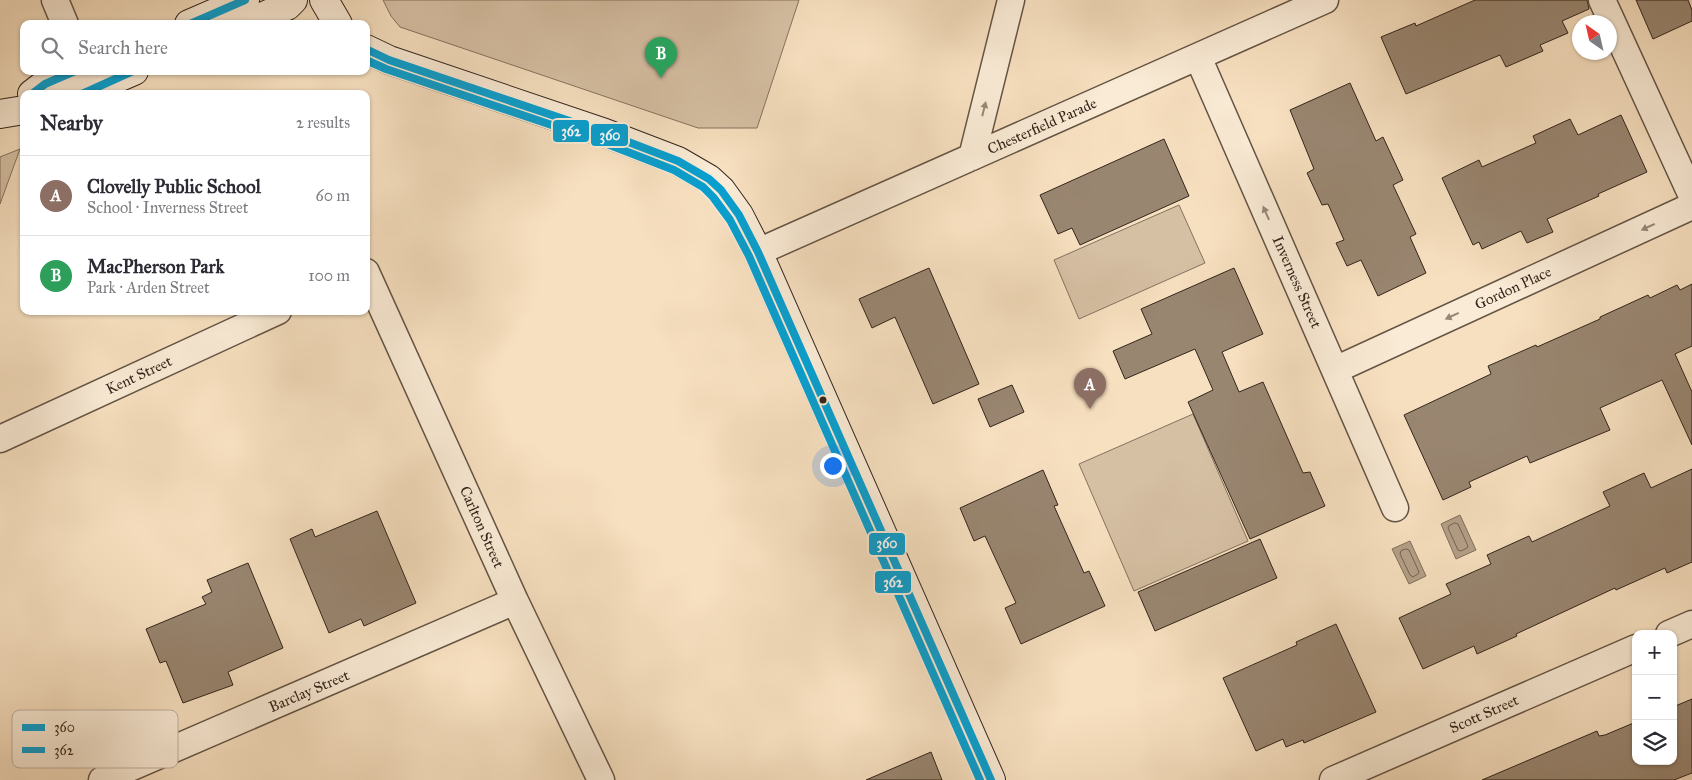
<!DOCTYPE html>
<html lang="en">
<head>
<meta charset="utf-8">
<style>
	body { margin:0; font-family:"IM FELL Great Primer",serif; background:#f7f7f7; color:#2b2b33 }
	.controls { position:absolute; right:15px; bottom:15px; display:grid; overflow:hidden; border-radius:10px; box-shadow:0 1px 4px #0004 }
	.controls button { width:45px; height:45px; display:grid; place-items:center; padding:0; border:0; border-bottom:1px solid #e1e1e2; background:#fff; color:#2b2b33; font:25px sans-serif }
	.compass { position:absolute; left:1572px; top:15px; width:45px; height:45px; border-radius:50%; background:#fff; box-shadow:0 1px 4px #0004; rotate:326deg }
	.you { position:absolute; left:832px; top:465px; width:18px; height:18px; margin:-12px; border:4px solid #fff; border-radius:50%; background:#1a73e8; box-shadow:0 0 0 8px #1a73e833 }
	.badge { display:grid; place-items:center; width:32px; height:32px; border-radius:50%; background:#8f2418; color:#fff; font-size:16px; font-weight:700 }
	.pin { position:absolute; translate:-50% -41px; filter:drop-shadow(0 1px 2px #0008) }
	.pin::after { content:''; position:absolute; top:26px; width:18px; height:15px; background:inherit; clip-path:polygon(0 0,100% 0,50% 100%) }
	.list { margin:0; padding:0; list-style:none }
	h2 { display:flex; justify-content:space-between; align-items:center; height:65px; margin:0; padding:0 20px; font-size:21px }
	h2 small { font-size:16px; font-weight:400; color:#7c7c81 }
	.list li { display:grid; grid-template-columns:32px 1fr auto; gap:15px; align-items:center; box-sizing:border-box; height:80px; padding:0 20px; border-top:1px solid #e1e1e2 }
	.list b { display:block; font-size:19px; white-space:nowrap }
	.list p { margin:0; font-size:16px; white-space:nowrap; color:#7c7c81 }
	.list em { font-size:16px; font-style:normal; color:#7c7c81 }
	.icon { flex:none; width:28px; height:28px; fill:none; stroke:currentColor; stroke-width:2; stroke-linecap:round; stroke-linejoin:round }
	.map { position:relative; flex:none; width:1692px; height:780px; overflow:hidden }
	.search { position:absolute; background:#fff; box-shadow:0 1px 4px #0004; left:20px; top:20px; width:350px; height:55px; display:flex; align-items:center; gap:12px; box-sizing:border-box; padding:0 18px; border-radius:10px; color:#7c7c81; font-size:19px }
	.panel { position:absolute; background:#fff; box-shadow:0 1px 4px #0004; left:20px; top:90px; width:350px; height:225px; border-radius:10px }
	.map>svg:first-child { display:block }
	.green { fill:#d6c0a4; stroke:#847260 }
	.water { fill:#b4a088; stroke:#806f5c }
	.lines { fill:none; stroke-linecap:round; stroke-linejoin:round }
	.shore { stroke:#746252; stroke-width:1 }
	.building { fill:#998671; stroke:#33251b }
	.street-casing { stroke:#645444; stroke-width:29 }
	.secondary-casing { stroke:#33251b; stroke-width:30 }
	.street { stroke:#faebd6; stroke-width:26 }
	.secondary { stroke:#faebd6; stroke-width:28 }
	.bus-1-casing { stroke:#faebd6; stroke-width:11 }
	.bus-2-casing { stroke:#faebd6; stroke-width:11 }
	.bus-1 { stroke:#089fcf; stroke-width:8 }
	.bus-2 { stroke:#089fcf; stroke-width:8 }
	.oneway { fill:#968878 }
	.bus-dot { fill:#33251b; stroke:#faebd6; stroke-width:2 }
	.labels { text-anchor:middle; dominant-baseline:central; stroke-width:5; stroke-linejoin:round; paint-order:stroke }
	.street-label { font-size:15px; fill:#33251b; stroke:#faebd6 }
	.key { fill:#faebd6; stroke:#beb09e; stroke-width:1 }
	.key-label { font-size:14px; fill:#33251b }
	.line-badge { stroke:#faebd6; stroke-width:2 }
	.badge-label { font-size:14px; text-anchor:middle; font-weight:bold; fill:#fff }
</style>
</head>
<body>
<div class="map">
<svg width="1692" height="780" viewBox="0 0 1692 780">
	<rect width="100%" height="100%" fill="#f7e0c0"/>
	<filter id="stains"><feTurbulence type="fractalNoise" baseFrequency=".004" numOctaves="4"/><feColorMatrix values="0 0 0 0 .2 0 0 0 0 .09 0 0 0 0 .02 0 0 0 .5 -.17"/></filter>
	<radialGradient id="worn" r=".72"><stop offset=".6" stop-color="#630" stop-opacity="0"/><stop offset="1" stop-color="#630" stop-opacity=".3"/></radialGradient>
	<path class="green" d="M 383,0 L 799,0 L 757,128 L 698,128 L 400,27 L 391,16 Z
		M 20,149 L 0,204 L 0,157 Z
		M 1179,205 L 1205,263 L 1079,319 L 1054,260 Z
		M 1193,414 L 1248,541 L 1134,591 L 1079,464 Z"/>
	<path class="water" d="M 1460,515 L 1476,550 L 1456,559 L 1441,524 Z
		M 1410,541 L 1426,576 L 1409,584 L 1392,549 Z"/>
	<g class="lines">
		<path class="shore" d="M 1455,523 L 1458,524 L 1468,546 L 1467,548 L 1461,551 L 1458,550 L 1448,528 L 1449,526 Z
			M 1406,549 L 1409,550 L 1419,572 L 1418,574 L 1413,577 L 1410,575 L 1400,554 L 1401,551 Z"/>
	</g>
	<path class="building" d="M 1475,0 L 1587,0 L 1589,9 L 1562,21 L 1568,33 L 1540,45 L 1543,51 L 1506,67 L 1500,55 L 1406,94 L 1381,37 L 1415,23 L 1416,26 Z
		M 1636,0 L 1688,0 L 1692,10 L 1692,21 L 1653,39 Z
		M 1350,83 L 1376,141 L 1383,137 L 1403,180 L 1393,185 L 1416,234 L 1410,237 L 1426,273 L 1378,296 L 1361,260 L 1347,266 L 1336,243 L 1344,240 L 1328,204 L 1322,205 L 1307,173 L 1314,169 L 1290,110 Z
		M 1621,115 L 1647,172 L 1598,194 L 1599,196 L 1547,219 L 1553,232 L 1527,243 L 1521,231 L 1482,249 L 1479,242 L 1473,245 L 1442,178 L 1479,160 L 1482,167 L 1536,143 L 1533,136 L 1570,119 L 1578,135 Z
		M 1164,139 L 1189,196 L 1080,245 L 1072,228 L 1058,234 L 1040,195 Z
		M 929,268 L 979,384 L 933,404 L 895,317 L 872,328 L 859,299 Z
		M 1234,268 L 1263,334 L 1222,352 L 1239,392 L 1263,382 L 1303,473 L 1310,472 L 1325,506 L 1250,539 L 1188,402 L 1213,390 L 1195,349 L 1125,379 L 1113,351 L 1152,334 L 1141,309 Z
		M 1692,284 L 1692,346 L 1675,354 L 1692,392 L 1692,445 L 1662,380 L 1600,408 L 1610,430 L 1530,463 L 1527,456 L 1469,482 L 1471,487 L 1443,500 L 1404,415 L 1491,374 L 1488,366 L 1536,345 L 1537,347 L 1600,319 L 1600,317 L 1648,295 L 1650,298 L 1677,285 L 1680,290 Z
		M 1012,385 L 1024,412 L 990,427 L 978,399 Z
		M 1692,469 L 1692,562 L 1667,573 L 1665,568 L 1616,590 L 1615,588 L 1516,634 L 1517,636 L 1477,654 L 1474,646 L 1423,669 L 1399,618 L 1451,594 L 1446,584 L 1491,564 L 1487,555 L 1529,536 L 1532,542 L 1610,506 L 1603,492 L 1644,473 L 1651,488 Z
		M 1043,470 L 1058,505 L 1054,506 L 1084,573 L 1089,571 L 1105,606 L 1021,644 L 1005,608 L 1016,603 L 985,536 L 974,541 L 960,508 Z
		M 377,511 L 416,603 L 364,626 L 361,619 L 329,633 L 290,539 L 312,529 L 315,537 Z
		M 1260,539 L 1277,578 L 1155,631 L 1138,592 Z
		M 248,563 L 283,648 L 228,672 L 233,685 L 183,703 L 166,661 L 160,663 L 146,629 L 206,604 L 202,597 L 212,592 L 207,580 Z
		M 1336,624 L 1376,712 L 1304,743 L 1303,740 L 1286,747 L 1283,739 L 1256,751 L 1223,678 L 1297,645 L 1296,642 Z
		M 1692,699 L 1692,773 L 1674,780 L 1482,780 L 1597,731 L 1599,736 L 1605,735 L 1636,722 L 1636,761 L 1673,761 L 1673,707 Z
		M 931,752 L 942,780 L 866,780 Z"/>
	<g class="lines">
		<defs>
			<path id="street" d="M 55,0 L 65,24
				M 1602,0 L 1692,196
				M 1198,57 L 1395,508
				M 972,157 L 1011,0
				M 758,252 L 1325,0
				M 366,272 L 515,601 L 601,780
				M 1335,370 L 1692,206
				M 0,439 L 278,311
				M 1669,634 L 1692,624
				M 102,780 L 515,601
				M 1333,780 L 1636,648"/>
			<path id="secondary" d="M 324,0 L 338,24
				M 189,24 L 245,0
				M 245,24 L 287,6 L 293,0
				M 366,49 L 389,60 L 605,133 L 678,161 L 709,179 L 721,190 L 739,215 L 758,252 L 991,780
				M 32,94 L 45,84 L 76,71
				M 81,94 L 134,71
				M 0,114 L 24,110"/>
		</defs>
		<use href="#street" class="street-casing"/>
		<use href="#secondary" class="secondary-casing"/>
		<use href="#street" class="street"/>
		<use href="#secondary" class="secondary"/>
		<defs>
			<path id="bus-1" d="M 190,24 L 245,0
				M 366,49 L 389,60 L 605,133 L 678,161 L 709,179 L 721,190 L 739,215 L 758,252 L 991,780
				M 32,94 L 45,84 L 75,71
				M 82,94 L 133,71"/>
			<path id="bus-2" d="M 366,60 L 386,69 L 602,142 L 674,170 L 703,187 L 713,197 L 730,220 L 749,256 L 980,780"/>
		</defs>
		<use href="#bus-1" class="bus-1-casing"/>
		<use href="#bus-2" class="bus-2-casing"/>
		<use href="#bus-1" class="bus-1"/>
		<use href="#bus-2" class="bus-2"/>
	</g>
	<defs><path id="oneway-solid" d="M-6-.8H1V-3.2L6.5 0L1 3.2V.8H-6Z" transform="scale(1.25)"/></defs>
	<g class="oneway">
		<use href="#oneway-solid" transform="translate(984 109) rotate(-76)"/>
		<use href="#oneway-solid" transform="translate(1266 213) rotate(-114)"/>
		<use href="#oneway-solid" transform="translate(1648 227) rotate(155)"/>
		<use href="#oneway-solid" transform="translate(1452 316) rotate(155)"/>
	</g>
	<circle class="bus-dot" cx="823" cy="400" r="4.5"/>
	<g class="labels">
		<g class="street-label">
			<text transform="translate(1042 126) rotate(-24)">Chesterfield Parade</text>
			<text transform="translate(1297 282) rotate(66)">Inverness Street</text>
			<text transform="translate(1513 288) rotate(-25)">Gordon Place</text>
			<text transform="translate(139 375) rotate(-25)">Kent Street</text>
			<text transform="translate(482 527) rotate(66)">Carlton Street</text>
			<text transform="translate(309 691) rotate(-23)">Barclay Street</text>
			<text transform="translate(1484 714) rotate(-24)">Scott Street</text>
		</g>
	</g>
	<rect x="12" y="710" width="166" height="58" rx="8" class="key"/>
	<rect x="22" y="724" width="23" height="7" fill="#089fcf"/>
	<rect x="22" y="747" width="23" height="6" fill="#089fcf"/>
	<g class="key-label">
		<text x="54" y="732">360</text>
		<text x="54" y="755">362</text>
	</g>
	<g class="line-badge">
		<rect x="552" y="119" width="38" height="24" rx="5" fill="#089fcf"/>
		<rect x="590" y="123" width="39" height="24" rx="5" fill="#089fcf"/>
		<rect x="868" y="532" width="38" height="24" rx="5" fill="#089fcf"/>
		<rect x="874" y="570" width="38" height="24" rx="5" fill="#089fcf"/>
	</g>
	<g class="badge-label">
		<text x="571" y="136">362</text>
		<text x="610" y="140">360</text>
		<text x="887" y="548">360</text>
		<text x="893" y="587">362</text>
	</g>
	<rect width="100%" height="100%" filter="url(#stains)"/>
	<rect width="100%" height="100%" fill="url(#worn)"/>
</svg>
<div class="controls">
<button>+</button>
<button>−</button>
<button><svg class="icon" aria-label="layers" viewBox="0 0 24 24"><path d="M12 4l9 5-9 5-9-5zM3 14l9 5 9-5"/></svg></button>
</div>
<svg class="compass" viewBox="-18 -18 36 36"><path d="M0-13l5 13h-10z" fill="#e53935"/><path d="M0 13l5-13h-10z" fill="#7c7c81"/></svg>
<div class="you"></div>
<div class="pin badge" style="left:1090px;top:409px;background:#8d6e63">A</div>
<div class="pin badge" style="left:661px;top:78px;background:#2e9e5b">B</div>
<div class="search"><svg class="icon" aria-label="search" viewBox="0 0 24 24"><circle cx="10" cy="10" r="6"/><path d="M15 15l6 6"/></svg>Search here</div>
<section class="panel">
<h2>Nearby<small>2 results</small></h2>
<ul class="list">
<li><span class="badge" style="background:#8d6e63">A</span><div><b>Clovelly Public School</b><p>School · Inverness Street</p></div><em>60 m</em></li>
<li><span class="badge" style="background:#2e9e5b">B</span><div><b>MacPherson Park</b><p>Park · Arden Street</p></div><em>100 m</em></li>
</ul>
</section>
</div>
</body>
</html>
